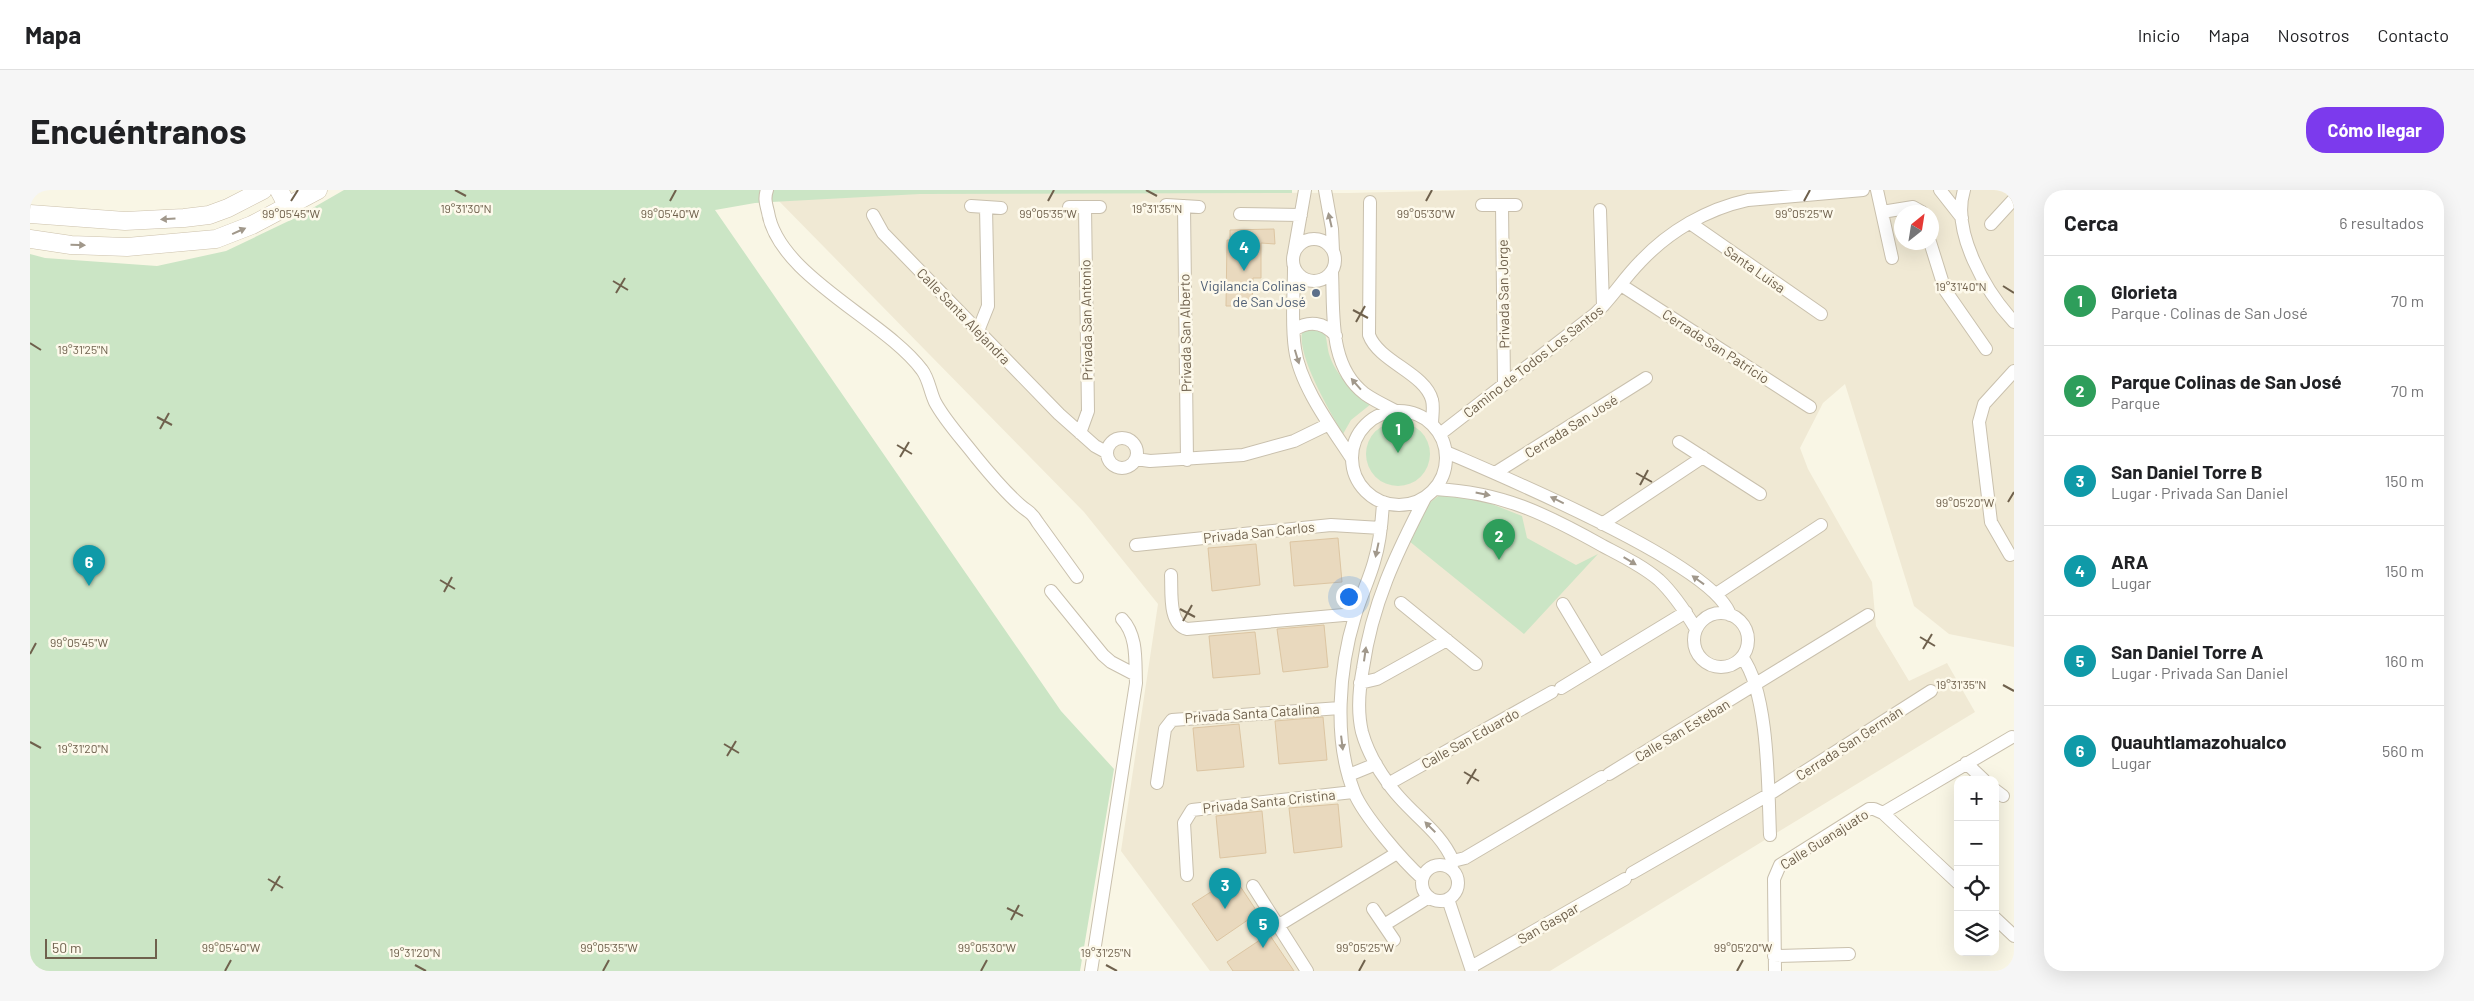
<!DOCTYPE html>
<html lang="es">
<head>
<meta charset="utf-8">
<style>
	body { margin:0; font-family:Barlow,sans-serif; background:#f6f6f6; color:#202124 }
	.controls { position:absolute; right:15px; bottom:15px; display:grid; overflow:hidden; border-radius:10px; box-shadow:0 5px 20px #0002 }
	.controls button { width:45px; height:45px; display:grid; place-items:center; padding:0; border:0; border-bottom:1px solid #e0e0e0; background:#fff; color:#202124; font:25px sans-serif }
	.compass { position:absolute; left:1864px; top:15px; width:45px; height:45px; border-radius:50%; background:#fff; box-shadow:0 5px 20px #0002; rotate:30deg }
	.scale { position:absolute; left:15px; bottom:12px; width:112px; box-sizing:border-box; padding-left:5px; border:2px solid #6f614d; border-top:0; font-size:14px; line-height:18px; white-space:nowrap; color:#6f614d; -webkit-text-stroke:4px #fdf9eb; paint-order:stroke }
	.you { position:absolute; left:1318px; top:406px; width:18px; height:18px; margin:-12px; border:4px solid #fff; border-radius:50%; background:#1a73e8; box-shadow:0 0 0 8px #1a73e833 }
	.badge { display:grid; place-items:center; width:32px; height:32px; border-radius:50%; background:#7c3aed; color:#fff; font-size:16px; font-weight:700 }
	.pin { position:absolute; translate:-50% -41px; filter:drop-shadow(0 1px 2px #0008) }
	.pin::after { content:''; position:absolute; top:26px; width:18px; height:15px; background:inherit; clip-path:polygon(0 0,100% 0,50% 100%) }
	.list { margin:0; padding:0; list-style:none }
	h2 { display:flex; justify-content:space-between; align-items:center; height:65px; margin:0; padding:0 20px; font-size:21px }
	h2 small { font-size:16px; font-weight:400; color:#757577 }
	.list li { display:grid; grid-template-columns:32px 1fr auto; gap:15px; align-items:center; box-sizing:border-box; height:90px; padding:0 20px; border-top:1px solid #e0e0e0 }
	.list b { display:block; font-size:19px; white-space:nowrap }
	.list p { margin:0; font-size:16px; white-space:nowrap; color:#757577 }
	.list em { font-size:16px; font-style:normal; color:#757577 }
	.icon { flex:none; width:28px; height:28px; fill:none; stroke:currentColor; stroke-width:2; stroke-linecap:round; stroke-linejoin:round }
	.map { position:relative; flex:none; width:1984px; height:781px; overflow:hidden; border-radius:20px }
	header { display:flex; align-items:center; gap:30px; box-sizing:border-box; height:70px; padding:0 25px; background:#fff; border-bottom:1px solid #e0e0e0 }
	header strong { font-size:24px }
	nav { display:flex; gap:28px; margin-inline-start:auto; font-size:18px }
	.intro { display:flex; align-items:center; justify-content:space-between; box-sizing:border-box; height:120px; padding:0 30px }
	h1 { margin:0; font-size:35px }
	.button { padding:12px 22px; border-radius:20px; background:#7c3aed; color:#fff; font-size:18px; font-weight:700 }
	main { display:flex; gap:30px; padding:0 30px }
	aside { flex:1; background:#fff; border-radius:20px; box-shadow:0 5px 20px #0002 }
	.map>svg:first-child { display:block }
	.residential { fill:#f0e9d4; fill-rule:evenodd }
	.green { fill:#cbe5c5 }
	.building { fill:#e9d9be; stroke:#dcc5a2 }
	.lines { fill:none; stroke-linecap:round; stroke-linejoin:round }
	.street-casing { stroke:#c9c0ad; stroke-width:14 }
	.secondary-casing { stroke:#ccc1ab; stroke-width:19 }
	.street { stroke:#fff; stroke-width:12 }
	.secondary { stroke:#fff; stroke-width:18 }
	.oneway { fill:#a1988b }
	.ticks { fill:none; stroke:#6f614d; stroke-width:2 }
	.service-dot { fill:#5c6f8a; stroke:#fdf9eb; stroke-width:2 }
	.labels { text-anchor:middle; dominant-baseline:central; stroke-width:5; stroke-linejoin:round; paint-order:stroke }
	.street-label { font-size:14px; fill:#6f614d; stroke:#fdf9eb }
	.service-label { font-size:14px; fill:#4e5e75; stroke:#fdf9eb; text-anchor:end }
	.ticks-label { font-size:12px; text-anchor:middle; fill:#6f614d; stroke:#fdf9eb; stroke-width:5; stroke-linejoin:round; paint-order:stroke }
</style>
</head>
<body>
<header>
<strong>Mapa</strong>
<nav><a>Inicio</a><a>Mapa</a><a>Nosotros</a><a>Contacto</a></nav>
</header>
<div class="intro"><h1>Encuéntranos</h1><a class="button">Cómo llegar</a></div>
<main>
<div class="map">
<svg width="1984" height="781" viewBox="0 0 1984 781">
	<rect width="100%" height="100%" fill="#f9f6e5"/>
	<path class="residential" d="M 1448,0 L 1984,0 L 1984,457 L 1919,444 L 1884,416 L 1815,194 L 1793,213 L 1770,258 L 1778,279 L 1842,392 L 1846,436 L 1879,491 L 1917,473 L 1945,522 L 1520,781 L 1180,781 L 1091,661 L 1128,414 L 1054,322 L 744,6 L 1014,2 L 1318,3 ZM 1872,22 L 1902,22 L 1902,52 L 1872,52 Z"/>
	<path class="green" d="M 314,0 L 1262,0 L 1262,3 L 890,4 L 725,13 L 685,20 L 1031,521 L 1084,579 L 1050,781 L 0,781 L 0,64 L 15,68 L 127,76 L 196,61 L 267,27 Z
		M 1279,137 L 1294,141 C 1297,148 1297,156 1299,164 C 1306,186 1323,201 1341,214 L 1321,230 L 1313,244 C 1301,224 1264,161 1273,140 Z
		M1336 264a32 32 0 1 1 64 0a32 32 0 1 1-64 0Z
		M 1411,304 L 1449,309 L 1492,326 L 1497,348 L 1546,375 L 1568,364 L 1494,444 L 1379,351 L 1398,314 Z"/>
	<path class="building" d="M 1244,39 L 1245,54 L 1231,53 L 1231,88 L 1223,88 L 1222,116 L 1196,116 L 1197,50 L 1200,50 L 1200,40 Z
		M 1308,348 L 1312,392 L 1264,396 L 1260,352 Z
		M 1226,354 L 1230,395 L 1182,401 L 1178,358 Z
		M 1294,435 L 1298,477 L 1253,482 L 1247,439 Z
		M 1225,442 L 1230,484 L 1183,488 L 1179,446 Z
		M 1293,527 L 1297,570 L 1249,574 L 1245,531 Z
		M 1209,534 L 1214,577 L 1167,581 L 1163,538 Z
		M 1308,614 L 1312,657 L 1264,663 L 1259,618 Z
		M 1232,621 L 1236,663 L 1190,668 L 1186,626 Z
		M 1204,687 L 1228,723 L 1187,751 L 1162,714 Z
		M 1239,744 L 1264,781 L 1203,781 L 1197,772 Z"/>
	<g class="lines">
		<defs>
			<path id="street" d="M 737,0 C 734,8 736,14 738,22 C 748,86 855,130 892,180 C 899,189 900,202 905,212 C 915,231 933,250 946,267 C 959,283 974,301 990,315 C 999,323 1001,321 1008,333 L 1047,387
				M 1295,0 L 1302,39 L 1303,61
				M 1847,0 L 1862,68
				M 1910,0 L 1932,28
				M 1934,0 C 1921,42 1956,102 1984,132
				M 1340,12 L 1339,145 C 1349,172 1395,183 1402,210 C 1404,217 1402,227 1402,234
				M 1136,15 L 1169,17
				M 1452,15 L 1486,15
				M 1472,15 L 1474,194
				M 941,16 L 971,18
				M 1154,16 L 1157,270
				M 1039,17 L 1070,17
				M 1570,20 L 1573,116
				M 1852,22 L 1883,17 L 1892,22
				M 1210,24 L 1271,25
				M 843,25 L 853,43 L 1029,224 L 1065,256 L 1076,262
				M 1660,33 L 1791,124
				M 1961,34 L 1984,9
				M1263 70a21 21 0 1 1 42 0a21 21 0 1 1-42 0Z
				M 1900,52 L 1915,100 L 1956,159
				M 1264,63 L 1275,0
				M 1264,78 C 1264,105 1261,133 1265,159 C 1270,196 1302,238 1322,269
				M 1302,82 C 1304,123 1298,176 1335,204 C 1345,211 1356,216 1366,221
				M 1591,95 L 1780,217
				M 1264,140 C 1279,130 1294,132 1306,146
				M 948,141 L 958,116 L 956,17
				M1322 268a47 47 0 1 1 94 0a47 47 0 1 1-94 0Z
				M 1050,243 L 1058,221 L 1055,17
				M 1410,244 L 1565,124 C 1582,108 1594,88 1610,72 C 1639,41 1677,19 1718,10 L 1833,0
				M1077 263a15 15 0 1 1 30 0a15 15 0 1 1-30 0Z
				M 1649,252 L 1730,304
				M 1416,262 C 1469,285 1686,375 1700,425
				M 1106,269 L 1120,271 L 1213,265 L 1264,251 L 1299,234
				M 1465,283 L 1616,188
				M 1405,299 C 1472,302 1516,324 1573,356 C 1592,366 1613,376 1629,390 C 1644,404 1655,421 1666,439
				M 1395,308 C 1366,364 1342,414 1333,478 C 1329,499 1327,521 1332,542 C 1337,560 1347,578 1358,593 C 1377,622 1409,638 1423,671 L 1421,679
				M 1353,312 C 1352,332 1350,353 1344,372 C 1339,390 1330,408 1325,426 C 1309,478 1303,550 1324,602 C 1333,625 1373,671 1392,688
				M 1572,334 L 1673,267
				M 1106,355 L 1301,335 L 1351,338
				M 1980,365 L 1961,332 L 1949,232 L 1954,214 L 1984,181
				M 1141,385 C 1142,402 1138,434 1157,439 L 1325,424
				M 1021,401 L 1073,465 L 1081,472 L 1104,484
				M 1686,404 L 1791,335
				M 1371,413 L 1446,474
				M 1533,414 L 1569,474
				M1664 450a27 27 0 1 1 54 0a27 27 0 1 1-54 0Z
				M 1712,467 C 1739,502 1738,599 1740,645
				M 1330,493 L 1347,489 L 1417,450
				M 1531,498 L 1656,422
				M 1936,573 L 1954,590
				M 1579,584 L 1838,425
				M 1319,585 L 1346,574
				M 1127,593 L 1135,539 L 1142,530 L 1310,518
				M 1358,594 L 1522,502
				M 1965,600 L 1973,606
				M 1853,623 L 1928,693
				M 1423,671 L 1435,668 L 1572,587
				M1392 693a18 18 0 1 1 36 0a18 18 0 1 1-36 0Z
				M 1602,683 L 1738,605 L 1901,501
				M 1157,685 L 1154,633 L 1162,620 L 1323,602
				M 1223,696 L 1277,781
				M 1418,709 L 1442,781
				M 1343,719 L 1364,750
				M 1965,728 L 1984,746
				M 1249,735 L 1367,663
				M 1354,735 L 1399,707
				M 1744,766 L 1819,764
				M 1441,777 L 1595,689
				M 1061,781 L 1106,493 C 1105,472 1108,446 1092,429
				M 1745,781 L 1744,689 L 1750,675 L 1839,619 L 1844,619 L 1853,623 L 1982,547"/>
			<path id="secondary" d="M 249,0 L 258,17
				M 0,24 L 95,31 L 154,28 L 179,25 L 198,18 L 233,0
				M 0,49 L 41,55 L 97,57 L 186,49 L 222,35 L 288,0"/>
		</defs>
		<use href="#street" class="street-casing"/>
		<use href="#secondary" class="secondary-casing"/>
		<use href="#street" class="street"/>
		<use href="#secondary" class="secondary"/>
	</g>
	<defs><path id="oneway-solid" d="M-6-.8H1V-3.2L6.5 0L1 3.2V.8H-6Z" transform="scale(1.25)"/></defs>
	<g class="oneway">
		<use href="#oneway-solid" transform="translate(138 29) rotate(177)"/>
		<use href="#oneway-solid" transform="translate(1300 30) rotate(-103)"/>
		<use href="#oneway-solid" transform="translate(209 41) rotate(-24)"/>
		<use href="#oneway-solid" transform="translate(48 55) rotate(2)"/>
		<use href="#oneway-solid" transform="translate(1267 167) rotate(73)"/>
		<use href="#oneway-solid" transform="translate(1326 194) rotate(-131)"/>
		<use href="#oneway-solid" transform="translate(1453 304) rotate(11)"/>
		<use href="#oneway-solid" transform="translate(1527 310) rotate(-154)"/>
		<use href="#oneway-solid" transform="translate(1347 360) rotate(102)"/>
		<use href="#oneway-solid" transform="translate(1600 371) rotate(31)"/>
		<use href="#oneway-solid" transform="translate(1668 390) rotate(-144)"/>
		<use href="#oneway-solid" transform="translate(1335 464) rotate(-82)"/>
		<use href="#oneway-solid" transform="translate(1312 553) rotate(83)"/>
		<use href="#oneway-solid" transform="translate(1400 637) rotate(-135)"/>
	</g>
	<path class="ticks" d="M 425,0 L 436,6M 1116,0 L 1127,6M 261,11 L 268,0M 640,11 L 646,0M 1018,11 L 1024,0M 1396,11 L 1402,0M 1774,11 L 1780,0M 583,91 L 598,100M 1973,96 L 1984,103M 586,103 L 595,88M 1323,120 L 1338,128M 1326,132 L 1335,116M 0,153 L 11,160M 127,227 L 142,235M 130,239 L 139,223M 867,255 L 882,264M 870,267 L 879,252M 1606,283 L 1622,292M 1610,295 L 1618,280M 1978,312 L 1984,302M 410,390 L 425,399M 414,402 L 422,387M 1150,419 L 1165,427M 1153,431 L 1162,415M 1890,447 L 1905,456M 1893,459 L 1902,444M 0,464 L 6,453M 1973,495 L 1984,501M 0,552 L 11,558M 694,554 L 709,563M 697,566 L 706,551M 1434,582 L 1449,591M 1437,594 L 1446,579M 238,689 L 253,698M 241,701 L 250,686M 977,718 L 993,726M 981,730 L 989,715M 385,775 L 396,781M 1076,775 L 1087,781M 195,781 L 201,770M 573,781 L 579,770M 951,781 L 957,770M 1329,781 L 1335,770M 1707,781 L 1713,770"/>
	<circle class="service-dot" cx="1286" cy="103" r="5"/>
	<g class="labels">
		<g class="street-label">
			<text transform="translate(1725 79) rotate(35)">Santa Luisa</text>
			<text transform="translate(1473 104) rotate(-91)">Privada San Jorge</text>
			<text transform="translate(934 126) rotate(46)">Calle Santa Alejandra</text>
			<text transform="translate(1056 130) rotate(-91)">Privada San Antonio</text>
			<text transform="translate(1155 143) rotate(-91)">Privada San Alberto</text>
			<text transform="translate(1686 156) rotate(33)">Cerrada San Patricio</text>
			<text transform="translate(1503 171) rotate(-38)">Camino de Todos Los Santos</text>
			<text transform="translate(1541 236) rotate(-32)">Cerrada San José</text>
			<text transform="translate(1229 342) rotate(-6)">Privada San Carlos</text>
			<text transform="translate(1222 523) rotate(-4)">Privada Santa Catalina</text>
			<text transform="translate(1652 540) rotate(-31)">Calle San Esteban</text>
			<text transform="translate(1440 548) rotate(-29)">Calle San Eduardo</text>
			<text transform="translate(1819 553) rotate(-33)">Cerrada San Germán</text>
			<text transform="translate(1239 611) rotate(-6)">Privada Santa Cristina</text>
			<text transform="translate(1794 649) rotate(-32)">Calle Guanajuato</text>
			<text transform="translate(1518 733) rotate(-30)">San Gaspar</text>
		</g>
		<g class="service-label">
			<text x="1276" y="95">Vigilancia Colinas<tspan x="1276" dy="16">de San José</tspan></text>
		</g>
	</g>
	<g class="ticks-label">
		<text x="436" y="23">19°31'30"N</text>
		<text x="1127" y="23">19°31'35"N</text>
		<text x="261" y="28">99°05'45"W</text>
		<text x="640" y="28">99°05'40"W</text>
		<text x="1018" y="28">99°05'35"W</text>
		<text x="1396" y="28">99°05'30"W</text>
		<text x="1774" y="28">99°05'25"W</text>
		<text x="1931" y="101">19°31'40"N</text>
		<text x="53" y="164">19°31'25"N</text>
		<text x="1935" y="317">99°05'20"W</text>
		<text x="49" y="457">99°05'45"W</text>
		<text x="1931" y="499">19°31'35"N</text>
		<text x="53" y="563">19°31'20"N</text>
		<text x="201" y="762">99°05'40"W</text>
		<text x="579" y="762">99°05'35"W</text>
		<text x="957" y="762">99°05'30"W</text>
		<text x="1335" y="762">99°05'25"W</text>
		<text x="1713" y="762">99°05'20"W</text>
		<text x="385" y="767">19°31'20"N</text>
		<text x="1076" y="767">19°31'25"N</text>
	</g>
</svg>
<div class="controls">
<button>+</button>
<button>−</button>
<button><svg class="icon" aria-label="locate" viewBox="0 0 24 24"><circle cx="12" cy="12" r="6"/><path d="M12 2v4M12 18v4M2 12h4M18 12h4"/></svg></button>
<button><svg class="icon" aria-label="layers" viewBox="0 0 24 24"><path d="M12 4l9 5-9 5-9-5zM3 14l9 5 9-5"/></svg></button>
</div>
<svg class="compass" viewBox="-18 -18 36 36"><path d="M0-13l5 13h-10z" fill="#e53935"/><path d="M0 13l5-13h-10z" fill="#757577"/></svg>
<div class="scale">50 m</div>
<div class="you"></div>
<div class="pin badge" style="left:1368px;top:263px;background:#2e9e5b">1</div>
<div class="pin badge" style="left:1469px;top:370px;background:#2e9e5b">2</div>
<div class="pin badge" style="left:1195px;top:719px;background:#0f9aa8">3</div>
<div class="pin badge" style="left:1214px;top:81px;background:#0f9aa8">4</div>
<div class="pin badge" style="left:1233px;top:758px;background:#0f9aa8">5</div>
<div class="pin badge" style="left:59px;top:396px;background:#0f9aa8">6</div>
</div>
<aside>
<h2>Cerca<small>6 resultados</small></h2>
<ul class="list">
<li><span class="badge" style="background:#2e9e5b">1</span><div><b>Glorieta</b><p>Parque · Colinas de San José</p></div><em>70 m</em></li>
<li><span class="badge" style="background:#2e9e5b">2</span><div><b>Parque Colinas de San José</b><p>Parque</p></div><em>70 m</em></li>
<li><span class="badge" style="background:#0f9aa8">3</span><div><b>San Daniel Torre B</b><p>Lugar · Privada San Daniel</p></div><em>150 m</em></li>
<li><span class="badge" style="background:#0f9aa8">4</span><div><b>ARA</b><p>Lugar</p></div><em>150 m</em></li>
<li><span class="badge" style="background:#0f9aa8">5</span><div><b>San Daniel Torre A</b><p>Lugar · Privada San Daniel</p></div><em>160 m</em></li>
<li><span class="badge" style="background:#0f9aa8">6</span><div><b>Quauhtlamazohualco</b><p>Lugar</p></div><em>560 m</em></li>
</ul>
</aside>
</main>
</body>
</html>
